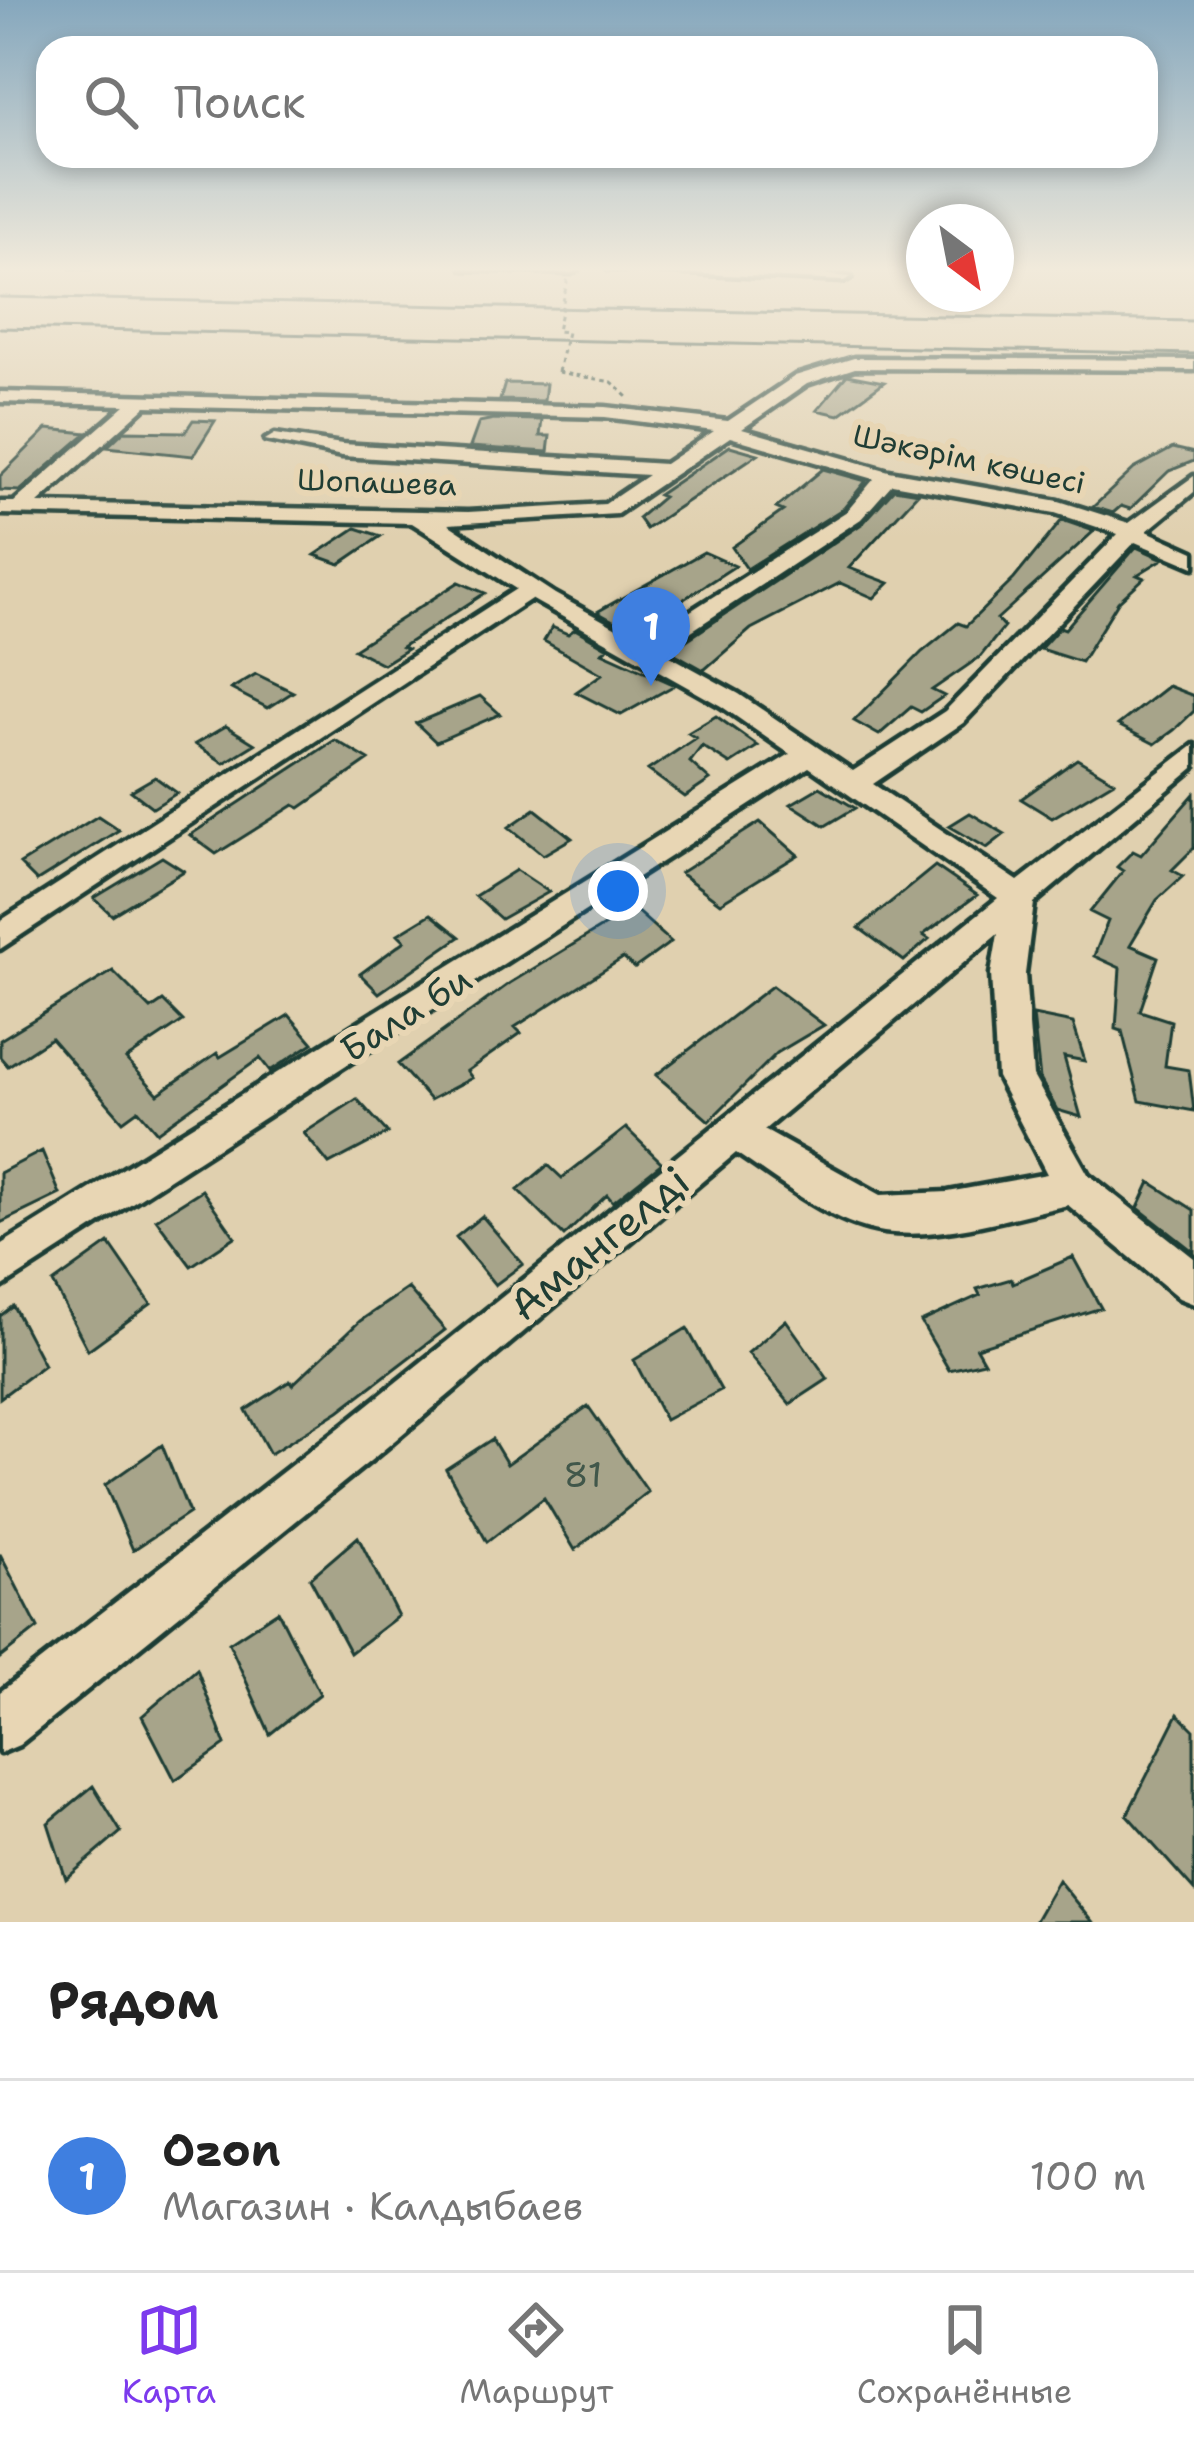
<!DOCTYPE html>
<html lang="ru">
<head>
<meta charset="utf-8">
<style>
	body { margin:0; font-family:"Shantell Sans",sans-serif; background:#f2f2f2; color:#222 }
	.compass { position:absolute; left:906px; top:204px; width:108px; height:108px; border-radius:50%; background:#fff; box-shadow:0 6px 18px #0003; rotate:148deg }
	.you { position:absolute; left:618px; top:891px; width:42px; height:42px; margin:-30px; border:9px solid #fff; border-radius:50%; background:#1a73e8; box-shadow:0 0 0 18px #1a73e833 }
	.badge { display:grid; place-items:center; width:78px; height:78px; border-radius:50%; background:#7c3aed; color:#fff; font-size:39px; font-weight:700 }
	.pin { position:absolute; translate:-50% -99px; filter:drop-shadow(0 3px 6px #0008) }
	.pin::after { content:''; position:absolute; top:63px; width:42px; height:36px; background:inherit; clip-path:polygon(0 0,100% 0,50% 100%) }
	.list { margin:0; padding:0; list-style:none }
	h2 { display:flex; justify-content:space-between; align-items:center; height:156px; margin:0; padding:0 48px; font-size:51px }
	h2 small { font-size:39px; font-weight:400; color:#767676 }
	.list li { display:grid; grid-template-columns:78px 1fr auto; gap:36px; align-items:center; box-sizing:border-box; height:192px; padding:0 48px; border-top:3px solid #e0e0e0 }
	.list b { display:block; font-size:45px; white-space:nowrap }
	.list p { margin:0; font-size:39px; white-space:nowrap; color:#767676 }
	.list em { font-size:39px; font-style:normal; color:#767676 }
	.icon { flex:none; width:66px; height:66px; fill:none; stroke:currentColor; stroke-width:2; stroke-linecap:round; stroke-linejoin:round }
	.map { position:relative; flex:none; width:1194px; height:1922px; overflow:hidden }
	.search { position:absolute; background:#fff; box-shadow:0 6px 18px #0003; left:36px; right:36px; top:36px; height:132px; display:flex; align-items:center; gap:30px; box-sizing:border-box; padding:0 42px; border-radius:36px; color:#767676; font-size:45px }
	.sheet { height:348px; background:#fff }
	nav { display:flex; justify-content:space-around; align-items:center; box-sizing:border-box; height:168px; border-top:3px solid #e0e0e0; background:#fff; font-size:33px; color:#767676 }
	nav a { display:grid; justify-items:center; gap:6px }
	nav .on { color:#7c3aed }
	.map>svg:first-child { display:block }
	.building { fill:#a7a48a; stroke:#1f3d34; stroke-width:3 }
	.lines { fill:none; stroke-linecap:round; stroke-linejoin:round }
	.minor-casing { stroke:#1f3d34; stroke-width:9 }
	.path { stroke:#1f3d34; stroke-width:3; stroke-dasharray:4.5 4.5; stroke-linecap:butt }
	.minor { fill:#e8d6b4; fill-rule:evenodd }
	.rail { stroke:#1f3d34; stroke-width:3 }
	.path-bridge { stroke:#1f3d34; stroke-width:3; stroke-dasharray:4.5 4.5; stroke-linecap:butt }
	.labels { text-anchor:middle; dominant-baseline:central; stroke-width:12; stroke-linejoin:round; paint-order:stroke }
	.far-street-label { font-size:30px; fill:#1f3d34; stroke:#e8d6b4 }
	.street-label { font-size:36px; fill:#1f3d34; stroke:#e8d6b4 }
	.near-number-label { font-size:36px; fill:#41574a }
	.near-street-label { font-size:42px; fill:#1f3d34; stroke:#e8d6b4 }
</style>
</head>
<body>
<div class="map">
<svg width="1194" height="1922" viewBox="0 0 1194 1922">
	<rect width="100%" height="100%" fill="#e0d0af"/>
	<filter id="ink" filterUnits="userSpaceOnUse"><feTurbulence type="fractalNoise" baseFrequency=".00833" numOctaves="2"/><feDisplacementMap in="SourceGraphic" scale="24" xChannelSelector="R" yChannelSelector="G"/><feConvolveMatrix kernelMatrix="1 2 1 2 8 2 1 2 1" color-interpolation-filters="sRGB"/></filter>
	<g filter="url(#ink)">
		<path class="building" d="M 847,375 L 884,382 L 839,415 L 817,410 Z
			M 505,383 L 546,384 L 544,401 L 500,400 Z
			M 494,419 L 542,420 L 540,436 L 550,436 L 548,452 L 470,447 L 479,422 Z
			M 193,420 L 215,421 L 193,456 L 107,447 L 124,431 L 185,432 Z
			M 47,429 L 87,433 L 20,491 L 0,490 L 0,476 Z
			M 730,446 L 758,454 L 646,529 L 638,518 L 663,497 L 658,495 Z
			M 1173,448 L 1194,453 L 1194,461 L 1169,471 L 1130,509 L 1121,506 L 1113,513 L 1093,507 L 1134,469 Z
			M 823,469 L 866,481 L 844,508 L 747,569 L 732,547 L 783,511 L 776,508 Z
			M 894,489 L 918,493 L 849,568 L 889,583 L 874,598 L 840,583 L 751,629 L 704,670 L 670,651 L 863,523 Z
			M 1062,520 L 1094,531 L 997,619 L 1004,627 L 980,657 L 932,690 L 944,696 L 921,712 L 911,707 L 879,735 L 854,721 L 922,652 L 958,623 L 966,626 L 1014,579 Z
			M 356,528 L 381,536 L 340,564 L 315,555 Z
			M 1136,547 L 1163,559 L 1137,575 L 1144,578 L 1118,602 L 1081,662 L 1040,649 L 1060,627 L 1065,629 Z
			M 704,552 L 735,566 L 633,632 L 597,612 Z
			M 459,582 L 485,593 L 402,647 L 407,649 L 383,664 L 354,649 Z
			M 552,627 L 568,634 L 575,629 L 608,648 L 602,652 L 675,685 L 621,715 L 576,692 L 602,674 L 544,641 Z
			M 256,674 L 293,692 L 268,708 L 231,689 Z
			M 1168,686 L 1194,696 L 1194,711 L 1174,730 L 1155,744 L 1118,725 Z
			M 480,696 L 500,714 L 436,742 L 416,723 Z
			M 716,716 L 758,746 L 730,764 L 702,746 L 690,762 L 710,780 L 685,797 L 648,770 L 696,738 L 688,733 Z
			M 226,726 L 255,744 L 224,763 L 195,744 Z
			M 335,740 L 369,760 L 300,808 L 294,805 L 216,854 L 190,835 Z
			M 1077,759 L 1114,781 L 1052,818 L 1021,799 Z
			M 155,777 L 177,793 L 153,808 L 131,791 Z
			M 820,787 L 855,808 L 825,826 L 791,804 Z
			M 1194,794 L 1194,848 L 1172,870 L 1183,876 L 1157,900 L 1130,945 L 1158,957 L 1140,1011 L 1171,1021 L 1165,1066 L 1189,1070 L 1194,1111 L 1140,1101 L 1122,1031 L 1116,1029 L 1120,968 L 1094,956 L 1108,921 L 1090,912 L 1123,871 L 1117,867 L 1133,851 L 1141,855 Z
			M 535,809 L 572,838 L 543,855 L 509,827 Z
			M 970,813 L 1005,834 L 987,848 L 949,826 Z
			M 98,816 L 119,830 L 37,881 L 20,864 Z
			M 760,822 L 798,855 L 720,903 L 680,873 Z
			M 162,857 L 184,871 L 112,915 L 94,898 Z
			M 935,866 L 977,895 L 923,935 L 929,939 L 904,961 L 859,928 Z
			M 516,870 L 549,892 L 501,919 L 475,896 Z
			M 633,908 L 671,942 L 635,968 L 623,958 L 515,1027 L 521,1033 L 467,1071 L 472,1078 L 430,1100 L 398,1064 L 510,983 Z
			M 431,914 L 460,937 L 379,993 L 360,974 L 405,941 L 398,934 Z
			M 113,971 L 151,1009 L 163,1001 L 183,1021 L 126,1059 L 158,1094 L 217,1053 L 220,1057 L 289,1015 L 313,1043 L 270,1071 L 260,1058 L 157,1132 L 138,1110 L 123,1121 L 51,1038 L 8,1066 L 0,1057 L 0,1040 Z
			M 772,986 L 824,1025 L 777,1053 L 709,1121 L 656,1075 Z
			M 1033,1015 L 1073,1023 L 1085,1061 L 1064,1057 L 1081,1117 L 1057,1110 L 1040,1079 Z
			M 357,1099 L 388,1133 L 329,1164 L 304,1133 Z
			M 626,1128 L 662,1163 L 613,1202 L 607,1195 L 564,1236 L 518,1190 L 548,1165 L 562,1178 Z
			M 42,1151 L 60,1194 L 0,1223 L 0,1173 Z
			M 1150,1182 L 1194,1210 L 1194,1252 L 1138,1208 Z
			M 202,1190 L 235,1237 L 191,1266 L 156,1219 Z
			M 482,1216 L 523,1264 L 495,1285 L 456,1237 Z
			M 109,1243 L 151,1304 L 88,1350 L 53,1283 Z
			M 1073,1257 L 1101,1308 L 976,1348 L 984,1362 L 949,1370 L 921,1322 L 980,1295 L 977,1289 L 1011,1279 L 1013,1283 Z
			M 408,1288 L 445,1330 L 339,1411 L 270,1454 L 246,1410 L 290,1381 L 292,1385 L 360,1321 Z
			M 13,1306 L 44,1365 L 0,1398 L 0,1316 Z
			M 786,1320 L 828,1379 L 790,1404 L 748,1353 Z
			M 687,1328 L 721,1390 L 665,1420 L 634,1360 Z
			M 588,1406 L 648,1492 L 575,1550 L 544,1498 L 487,1542 L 446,1469 L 492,1439 L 507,1464 Z
			M 162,1445 L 189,1513 L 133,1550 L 105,1485 Z
			M 358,1537 L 398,1616 L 350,1653 L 310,1578 Z
			M 0,1554 L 38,1628 L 0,1658 Z
			M 278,1611 L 320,1694 L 270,1734 L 229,1643 Z
			M 197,1669 L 225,1745 L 175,1780 L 142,1716 Z
			M 1178,1714 L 1194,1730 L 1194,1890 L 1127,1815 Z
			M 93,1786 L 121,1832 L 66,1879 L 48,1823 Z
			M 1058,1880 L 1092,1922 L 1034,1922 Z"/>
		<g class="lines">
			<defs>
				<path id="minor" d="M 463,269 L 578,269 L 571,273 Z
					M 607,269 L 761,269 L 851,277 L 844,281 Z
					M 854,358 L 1194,360 L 1194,370 L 855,368 L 807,384 L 742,429 L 889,471 L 1059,501 L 1129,523 L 1194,476 L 1194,492 L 1147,531 L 1194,552 L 1194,567 L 1135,542 L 963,723 L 873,784 L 1018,881 L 1194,745 L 1194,768 L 1034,903 L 1025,974 L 1033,1076 L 1088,1174 L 1194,1258 L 1194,1304 L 1179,1298 L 1068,1205 C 1011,1217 942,1240 884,1232 C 831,1224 780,1182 736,1153 L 375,1457 L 19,1745 L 0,1753 L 0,1692 L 343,1425 L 998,898 L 809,767 L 0,1288 L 0,1245 L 790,754 L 721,706 L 531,599 L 0,949 L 0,921 L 516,589 L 412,523 L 0,514 L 0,502 L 14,502 L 125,405 L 0,402 L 0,392 L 605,407 L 728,421 L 795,376 ZM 146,406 L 605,417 L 714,431 L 665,464 L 342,444 L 275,434 L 265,440 L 342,456 L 648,475 L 605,504 L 468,512 L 38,503 ZM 730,437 L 874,479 L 847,511 L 642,642 L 555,594 L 448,524 L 617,514 ZM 892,484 L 1055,513 L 1118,534 L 945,711 L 853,771 L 739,694 L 661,651 L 861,519 ZM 998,934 L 991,974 L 997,1077 L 1047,1174 L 948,1192 L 881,1195 L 764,1130 Z"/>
			</defs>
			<use href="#minor" class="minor-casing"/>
			<path class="path" d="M 558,372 L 612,382 L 628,397"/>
			<use href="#minor" class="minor"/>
			<path class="rail" d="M 70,269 L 92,270
				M 0,297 L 1194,321
				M 0,328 L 1194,354"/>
			<path class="path-bridge" d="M 558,372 L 567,332 L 557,331 L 568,277"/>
		</g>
	</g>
	<linearGradient id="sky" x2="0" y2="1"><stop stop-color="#85a7bd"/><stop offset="0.5" stop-color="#f1eadb"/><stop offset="1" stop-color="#f1eadb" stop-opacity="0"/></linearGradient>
	<rect width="1194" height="538" fill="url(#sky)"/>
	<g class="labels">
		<g class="far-street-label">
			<text transform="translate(969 459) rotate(12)">Шәкәрім көшесі</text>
			<text transform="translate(377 482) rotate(2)">Шопашева</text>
		</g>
		<g class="street-label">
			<text transform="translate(406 1014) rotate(-32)">Бала би</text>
		</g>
		<g class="near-number-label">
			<text x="583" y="1474">81</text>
		</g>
		<g class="near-street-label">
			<text transform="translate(599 1243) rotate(-39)">Амангелді</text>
		</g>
	</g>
</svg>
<svg class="compass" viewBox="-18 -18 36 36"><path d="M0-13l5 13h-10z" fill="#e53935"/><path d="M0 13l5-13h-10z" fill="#767676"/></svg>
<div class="you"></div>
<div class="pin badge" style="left:651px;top:686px;background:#3f7fe0">1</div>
<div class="search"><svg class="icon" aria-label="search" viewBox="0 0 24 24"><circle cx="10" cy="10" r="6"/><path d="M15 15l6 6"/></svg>Поиск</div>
</div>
<section class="sheet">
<h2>Рядом<small></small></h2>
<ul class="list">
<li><span class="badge" style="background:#3f7fe0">1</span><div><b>Ozon</b><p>Магазин · Калдыбаев</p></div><em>100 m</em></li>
</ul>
</section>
<nav>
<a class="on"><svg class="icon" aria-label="map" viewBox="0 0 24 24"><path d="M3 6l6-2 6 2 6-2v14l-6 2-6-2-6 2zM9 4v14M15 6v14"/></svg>Карта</a>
<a><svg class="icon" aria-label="directions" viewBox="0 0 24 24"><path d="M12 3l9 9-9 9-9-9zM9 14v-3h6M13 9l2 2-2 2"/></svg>Маршрут</a>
<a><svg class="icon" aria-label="saved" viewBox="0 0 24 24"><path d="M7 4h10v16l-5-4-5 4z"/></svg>Сохранённые</a>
</nav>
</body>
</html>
